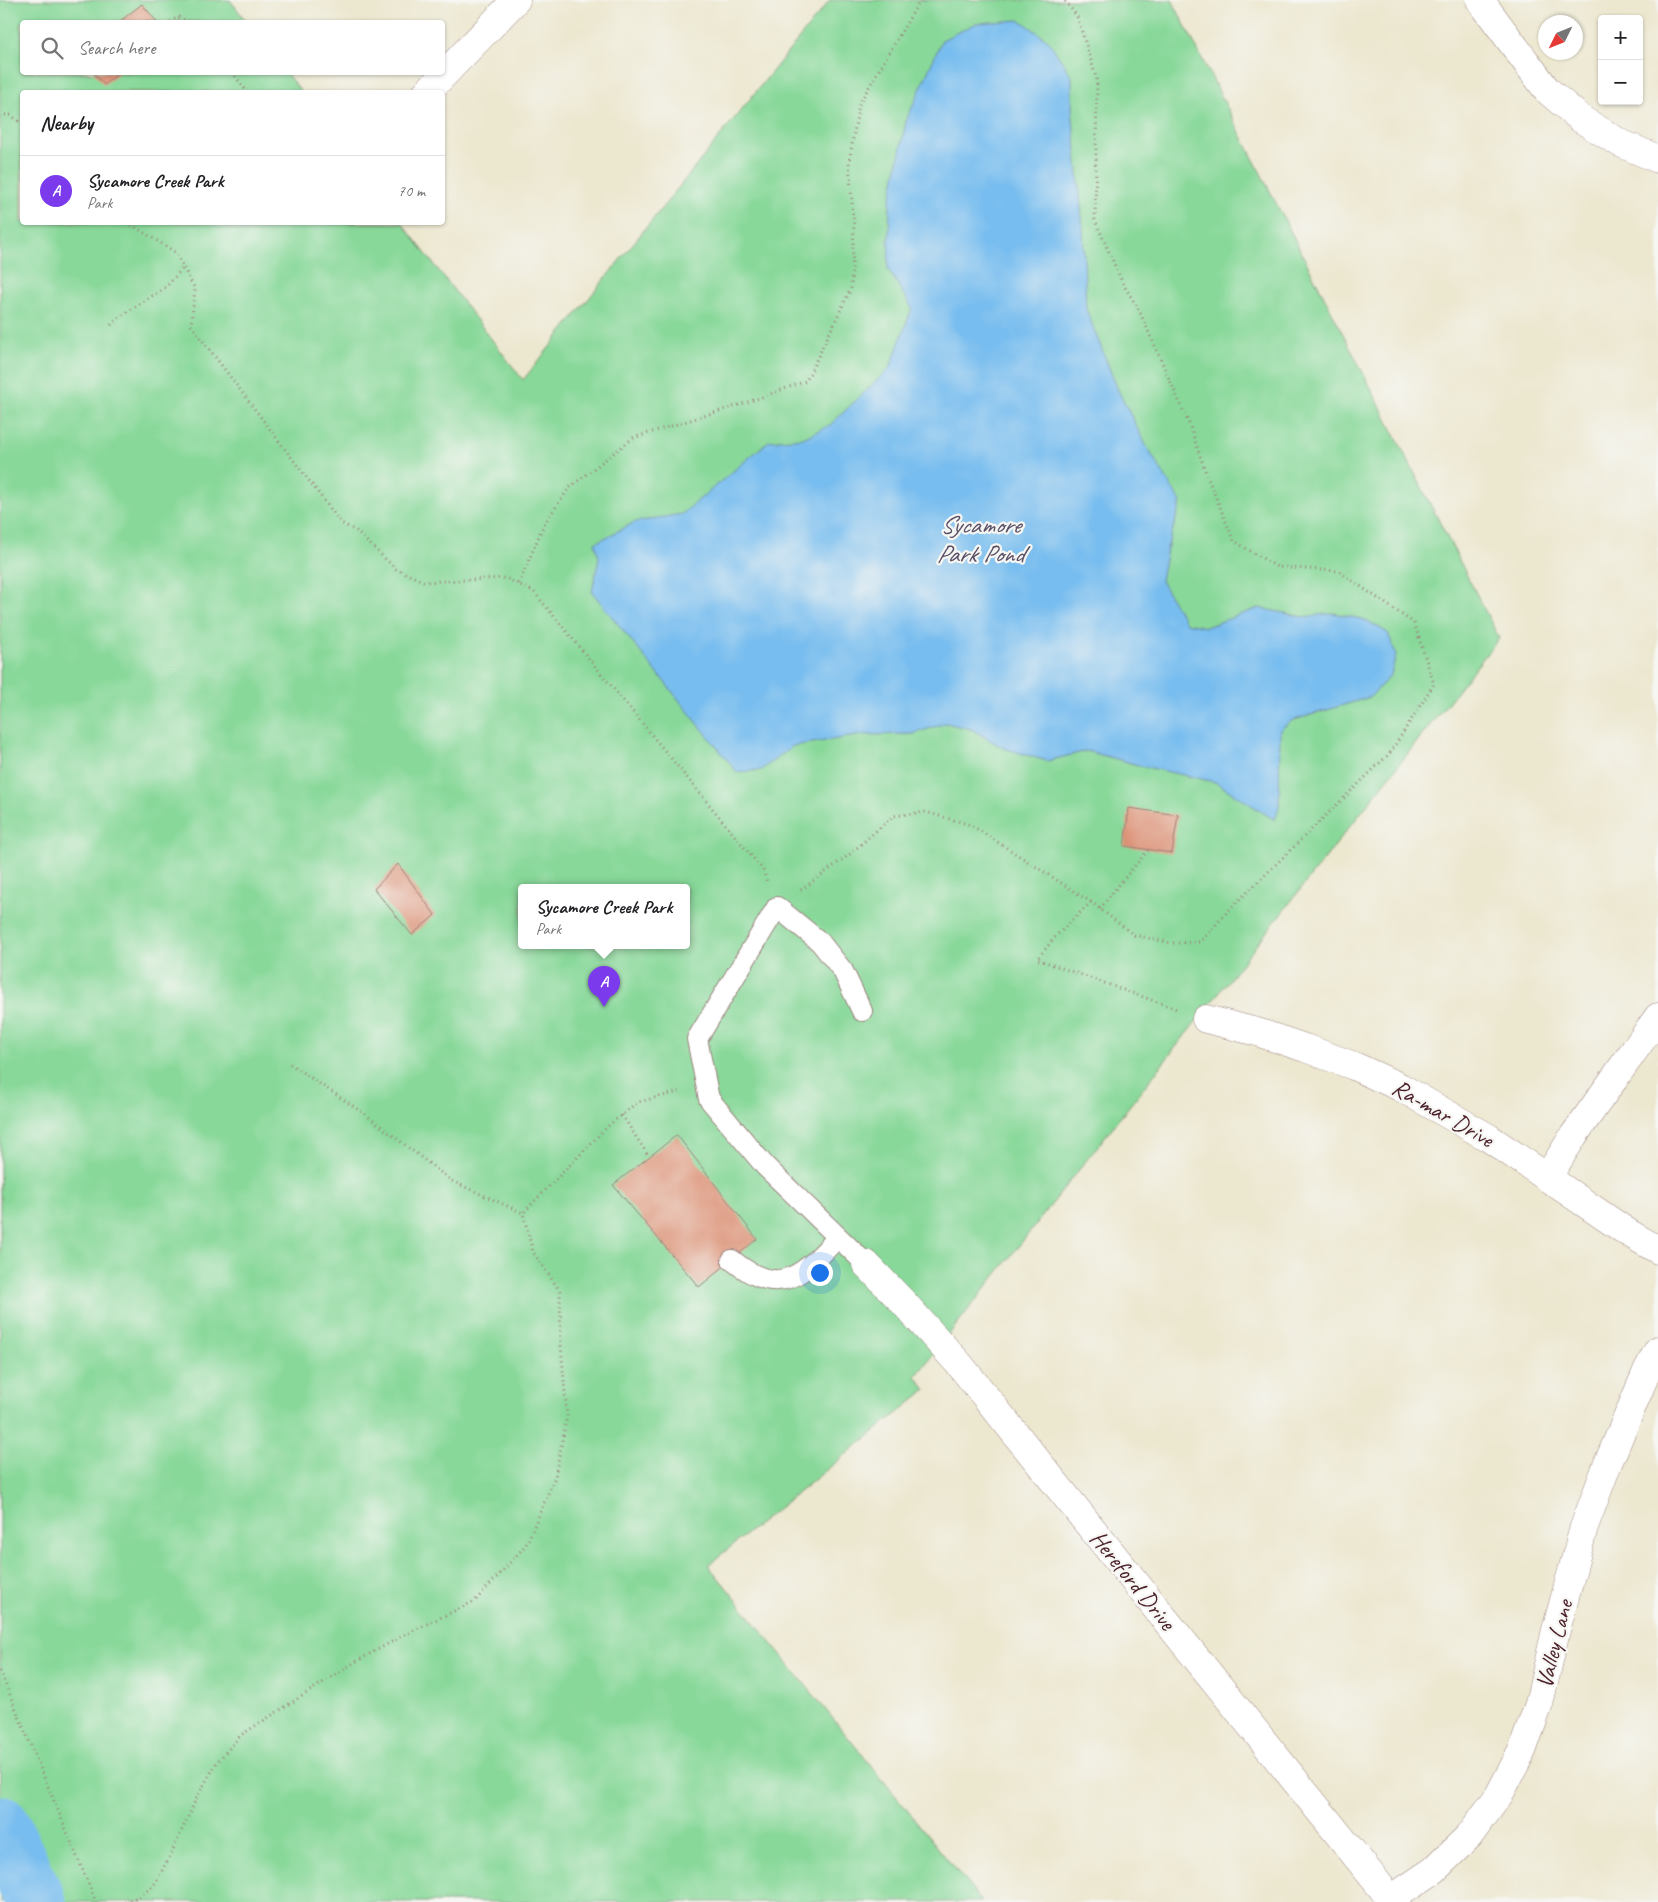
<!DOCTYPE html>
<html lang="en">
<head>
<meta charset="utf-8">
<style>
	body { margin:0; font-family:Caveat,sans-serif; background:#f2f2f2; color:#202124 }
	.controls { position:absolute; right:15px; top:15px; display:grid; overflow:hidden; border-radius:5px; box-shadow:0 1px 4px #0004 }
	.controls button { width:45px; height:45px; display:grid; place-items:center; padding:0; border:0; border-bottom:1px solid #e0e0e0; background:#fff; color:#202124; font:25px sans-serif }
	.compass { position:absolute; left:1538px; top:15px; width:45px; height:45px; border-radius:50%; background:#fff; box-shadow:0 1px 4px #0004; rotate:227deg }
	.you { position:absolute; left:819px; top:1272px; width:18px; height:18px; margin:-12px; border:4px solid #fff; border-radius:50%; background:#1a73e8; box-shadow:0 0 0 8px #1a73e833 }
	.badge { display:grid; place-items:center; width:32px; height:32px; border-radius:50%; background:#7c3aed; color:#fff; font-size:16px; font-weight:700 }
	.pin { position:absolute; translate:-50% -41px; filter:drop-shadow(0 1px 2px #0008) }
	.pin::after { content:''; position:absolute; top:26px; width:18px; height:15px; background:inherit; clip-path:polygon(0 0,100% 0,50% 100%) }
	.popup { position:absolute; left:518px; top:884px; width:172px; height:65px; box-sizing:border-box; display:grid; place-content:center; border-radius:5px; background:#fff; filter:drop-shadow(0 1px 4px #0005); font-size:16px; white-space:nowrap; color:#757577 }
	.popup b { font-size:19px; color:#202124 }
	.popup::after { content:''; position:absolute; left:50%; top:100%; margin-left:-10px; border:10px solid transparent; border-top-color:#fff }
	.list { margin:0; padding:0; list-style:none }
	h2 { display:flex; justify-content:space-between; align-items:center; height:65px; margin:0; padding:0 20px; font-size:21px }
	h2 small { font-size:16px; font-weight:400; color:#757577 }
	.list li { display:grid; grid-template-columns:32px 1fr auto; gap:15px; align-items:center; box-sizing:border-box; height:70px; padding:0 20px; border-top:1px solid #e0e0e0 }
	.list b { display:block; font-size:19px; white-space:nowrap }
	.list p { margin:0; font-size:16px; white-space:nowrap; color:#757577 }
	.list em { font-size:16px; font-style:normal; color:#757577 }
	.icon { flex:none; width:28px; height:28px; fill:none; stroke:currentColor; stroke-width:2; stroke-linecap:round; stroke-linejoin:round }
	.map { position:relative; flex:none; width:1658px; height:1902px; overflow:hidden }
	.search { position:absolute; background:#fff; box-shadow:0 1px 4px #0004; left:20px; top:20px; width:425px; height:55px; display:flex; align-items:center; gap:12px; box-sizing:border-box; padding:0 18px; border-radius:5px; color:#757577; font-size:19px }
	.panel { position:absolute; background:#fff; box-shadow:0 1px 4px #0004; left:20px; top:90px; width:425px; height:135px; border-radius:5px }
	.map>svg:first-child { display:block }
	.green { fill:#87d899; stroke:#687c62; fill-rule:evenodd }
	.water { fill:#78bdef; stroke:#616e8d }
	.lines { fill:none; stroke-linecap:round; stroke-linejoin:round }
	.river { stroke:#78bdef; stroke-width:61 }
	.building { fill:#dc9176 }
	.lane-casing { stroke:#9b837d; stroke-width:22 }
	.street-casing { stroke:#9b837d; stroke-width:29 }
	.path { stroke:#9b837d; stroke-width:3; stroke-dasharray:1 4; stroke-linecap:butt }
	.lane { stroke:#fff; stroke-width:20 }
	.street { stroke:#fff; stroke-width:28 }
	.labels { text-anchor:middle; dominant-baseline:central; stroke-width:4.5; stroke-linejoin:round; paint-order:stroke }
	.street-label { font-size:24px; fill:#4a1f2b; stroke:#f6f6f2 }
	.water-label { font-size:25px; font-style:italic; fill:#584e66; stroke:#f6f6f2 }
</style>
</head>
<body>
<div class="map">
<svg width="1658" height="1902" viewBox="0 0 1658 1902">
	<rect width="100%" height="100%" fill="#f6f6f2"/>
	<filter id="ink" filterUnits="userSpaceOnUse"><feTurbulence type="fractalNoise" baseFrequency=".02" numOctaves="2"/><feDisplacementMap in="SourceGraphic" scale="10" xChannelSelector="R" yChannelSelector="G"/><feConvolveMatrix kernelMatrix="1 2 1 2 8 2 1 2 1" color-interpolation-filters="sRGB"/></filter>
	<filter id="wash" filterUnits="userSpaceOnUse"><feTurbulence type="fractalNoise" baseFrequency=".0096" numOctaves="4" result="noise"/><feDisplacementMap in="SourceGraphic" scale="20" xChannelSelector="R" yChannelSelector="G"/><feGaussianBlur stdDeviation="1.12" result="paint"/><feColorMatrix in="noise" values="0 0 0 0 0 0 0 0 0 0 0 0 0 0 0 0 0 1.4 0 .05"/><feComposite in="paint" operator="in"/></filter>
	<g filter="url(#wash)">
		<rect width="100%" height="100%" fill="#ece7cf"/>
		<path class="green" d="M 0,0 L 230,0 L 247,22 L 22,22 L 22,72 L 286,73 L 301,92 L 22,92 L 22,222 L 402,223 L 523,380 L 830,0 L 1172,0 L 1499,638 L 916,1376 L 926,1390 L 708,1565 L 982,1902 L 0,1902 ZM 522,888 L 686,888 L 686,946 L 522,946 Z"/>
		<path class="water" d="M 1020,20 L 1048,40 L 1072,77 L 1072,107 L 1083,229 L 1086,309 L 1118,390 L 1148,449 L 1181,502 L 1167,549 L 1161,581 L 1186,623 L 1206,627 L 1259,608 L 1304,617 L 1333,613 L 1366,620 L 1388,633 L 1396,654 L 1391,675 L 1370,697 L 1291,721 L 1280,730 L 1279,807 L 1275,820 L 1215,782 L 1142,766 L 1087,751 L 1047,761 L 1003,748 L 971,729 L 946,723 L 913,734 L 863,735 L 793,746 L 761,770 L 737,772 L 592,592 L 599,558 L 595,543 L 635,522 L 682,514 L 769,441 L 803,438 L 830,425 L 890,368 L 912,308 L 888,269 L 890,202 L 906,121 L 942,40 L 977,23 Z"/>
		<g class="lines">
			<path class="river" d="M 0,1826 L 36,1902"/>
		</g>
		<g id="blocks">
			<path class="building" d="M 142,4 L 157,22 L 119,22 Z
				M 93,72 L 120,72 L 104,85 Z
				M 1129,808 L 1178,815 L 1172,853 L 1124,846 Z
				M 398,864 L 435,915 L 412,935 L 374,889 Z
				M 677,1135 L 757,1239 L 699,1287 L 613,1185 Z"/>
		</g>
	</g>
	<g filter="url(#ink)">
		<use href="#blocks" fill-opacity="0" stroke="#9b837d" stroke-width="1"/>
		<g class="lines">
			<defs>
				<path id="lane" d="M 862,1011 L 843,971 L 820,942 L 777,907 L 697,1039 L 709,1099 L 765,1166 L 866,1264
					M 732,1260 C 780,1299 802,1276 838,1237"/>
				<path id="street" d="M 1480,0 L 1547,90 L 1581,119 L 1620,143 L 1658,159
					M 427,92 L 516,0
					M 1206,1019 L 1257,1032 L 1305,1048 L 1354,1066 L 1400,1087 L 1489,1138 L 1627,1232 L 1658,1250
					M 1547,1178 L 1574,1135 L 1658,1017
					M 866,1264 L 902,1301 L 960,1365 L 1393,1902
					M 1391,1899 L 1434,1870 L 1469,1836 L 1499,1795 L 1522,1751 L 1539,1704 L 1556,1630 L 1584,1527 L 1608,1463 L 1647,1371 L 1658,1350"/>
			</defs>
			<use href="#lane" class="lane-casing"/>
			<use href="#street" class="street-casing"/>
			<path class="path" d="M 170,22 L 178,17 L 190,22
				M 232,72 L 247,92
				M 0,115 L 11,115 L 22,124
				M 127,222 L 175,252 L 195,289 L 191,325 L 341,523 L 356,531 L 396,569 L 425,582 L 506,578 L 534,592 L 763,870 L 767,882
				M 111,325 L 122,315 L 166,287 L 183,268
				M 519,584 L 544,524 L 569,488 L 633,438 L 748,402 L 806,381 L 851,289 L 854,227 L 849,162 L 859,104 L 919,2 L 922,0
				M 801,890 L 850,854 L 893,816 L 926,812 L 971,825 L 1091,902 L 1134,935 L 1171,943 L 1200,942 L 1229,910 L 1390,753 L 1434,684 L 1414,623 L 1338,571 L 1277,567 L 1234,541 L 1207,476 L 1190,426 L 1139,310 L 1123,284 L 1095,220 L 1097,80 L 1077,16 L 1064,0
				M 1091,902 L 1057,935 L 1037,959 L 1177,1009
				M 1100,909 C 1115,888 1132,870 1148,850
				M 290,1064 L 362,1112 L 452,1181 L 523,1213
				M 622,1115 L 649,1157
				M 0,1671 L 96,1902
				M 125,1902 L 140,1896 L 154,1885 L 171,1854 L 197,1797 L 217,1762 L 241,1735 L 355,1662 L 404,1635 L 475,1601 L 526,1545 L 555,1477 L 567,1416 L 561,1346 L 560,1291 L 533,1252 L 523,1213 L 609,1125 L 638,1102 L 679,1092"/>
			<use href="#lane" class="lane"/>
			<use href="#street" class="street"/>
		</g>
	</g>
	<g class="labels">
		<g class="street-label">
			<text transform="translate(1443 1113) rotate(30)">Ra-mar Drive</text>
			<text transform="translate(1133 1580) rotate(51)">Hereford Drive</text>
			<text transform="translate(1554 1644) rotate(-76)">Valley Lane</text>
		</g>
		<g class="water-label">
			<text x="980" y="525">Sycamore<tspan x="980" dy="29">Park Pond</tspan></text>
		</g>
	</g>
</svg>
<div class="controls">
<button>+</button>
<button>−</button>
</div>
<svg class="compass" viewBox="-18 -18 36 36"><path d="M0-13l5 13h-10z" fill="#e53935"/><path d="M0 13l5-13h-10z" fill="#757577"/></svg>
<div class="you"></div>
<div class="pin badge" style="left:604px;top:1007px">A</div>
<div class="popup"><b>Sycamore Creek Park</b>Park</div>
<div class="search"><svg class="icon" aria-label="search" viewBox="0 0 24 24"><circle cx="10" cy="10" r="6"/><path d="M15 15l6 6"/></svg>Search here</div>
<section class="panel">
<h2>Nearby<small></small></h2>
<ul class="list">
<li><span class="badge">A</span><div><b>Sycamore Creek Park</b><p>Park</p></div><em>70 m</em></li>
</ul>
</section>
</div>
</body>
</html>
